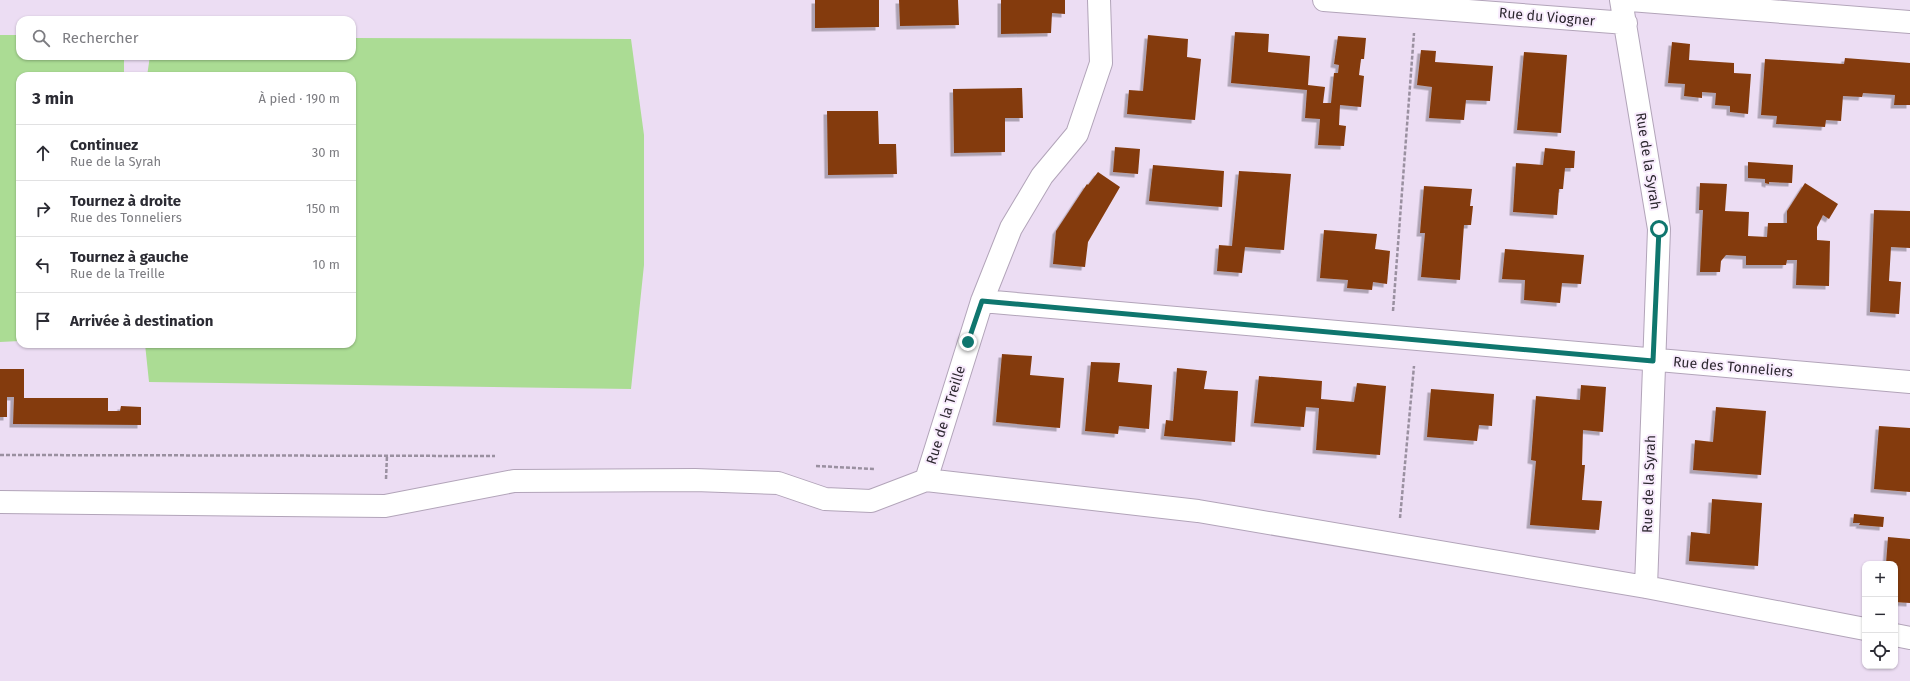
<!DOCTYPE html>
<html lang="fr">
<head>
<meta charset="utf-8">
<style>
	body { margin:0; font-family:"Fira Sans",sans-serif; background:#f2f2f3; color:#2b2b33 }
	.controls { position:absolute; right:12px; bottom:12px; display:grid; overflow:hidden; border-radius:8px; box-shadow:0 1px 3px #0004 }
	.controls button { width:36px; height:36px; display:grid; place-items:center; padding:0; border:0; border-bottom:1px solid #e1e1e2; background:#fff; color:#2b2b33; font:20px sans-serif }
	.stop { position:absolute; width:12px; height:12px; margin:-9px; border:3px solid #0f766e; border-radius:50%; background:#fff }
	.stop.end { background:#0f766e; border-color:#fff; box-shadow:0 1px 4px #0008 }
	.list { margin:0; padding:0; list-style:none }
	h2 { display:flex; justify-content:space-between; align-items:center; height:52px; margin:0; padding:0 16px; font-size:17px }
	h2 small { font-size:13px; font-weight:400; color:#7c7c81 }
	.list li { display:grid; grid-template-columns:26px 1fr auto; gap:12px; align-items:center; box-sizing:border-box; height:56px; padding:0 16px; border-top:1px solid #e1e1e2 }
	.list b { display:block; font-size:15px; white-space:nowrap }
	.list p { margin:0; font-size:13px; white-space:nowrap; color:#7c7c81 }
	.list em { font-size:13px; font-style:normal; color:#7c7c81 }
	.icon { flex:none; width:22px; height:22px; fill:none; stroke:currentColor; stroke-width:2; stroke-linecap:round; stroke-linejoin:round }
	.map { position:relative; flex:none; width:1910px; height:681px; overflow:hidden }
	.search { position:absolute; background:#fff; box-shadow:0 1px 3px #0004; left:16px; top:16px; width:340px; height:44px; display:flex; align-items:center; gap:10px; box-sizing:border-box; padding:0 14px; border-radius:12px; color:#7c7c81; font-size:15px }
	.panel { position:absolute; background:#fff; box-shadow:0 1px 3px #0004; left:16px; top:72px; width:340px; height:276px; border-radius:12px }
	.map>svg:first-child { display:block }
	.green { fill:#abdc94 }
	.building { fill:#843b0b; filter:url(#shadow) }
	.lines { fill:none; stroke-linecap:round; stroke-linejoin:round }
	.street-casing { stroke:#b2a4b9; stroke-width:24 }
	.path { stroke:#9a90a0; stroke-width:2.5; stroke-dasharray:4 2; stroke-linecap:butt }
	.street { stroke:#fff; stroke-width:22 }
	.route { stroke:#0f766e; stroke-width:5 }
	.labels { text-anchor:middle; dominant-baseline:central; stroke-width:4; stroke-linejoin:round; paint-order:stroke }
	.street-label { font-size:14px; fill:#2c272f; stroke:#f8ebfd }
</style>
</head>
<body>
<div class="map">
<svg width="1910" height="681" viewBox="0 0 1910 681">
	<defs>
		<filter id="shadow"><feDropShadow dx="-3.5" dy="3.5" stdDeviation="0" flood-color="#0004"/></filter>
	</defs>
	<rect width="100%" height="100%" fill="#ecddf3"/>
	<path class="green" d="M 0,35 L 20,35 L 20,56 L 124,56 L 124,76 L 20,76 L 20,341 L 0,342 Z
		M 352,38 L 631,39 L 644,135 L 644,265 L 631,389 L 149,382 L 145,344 L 352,344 L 352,76 L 147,76 L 150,56 L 352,56 Z"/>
	<path class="building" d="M 815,0 L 879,0 L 879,27 L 815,28 Z
		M 899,0 L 958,0 L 959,25 L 900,26 Z
		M 1001,0 L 1065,0 L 1065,14 L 1052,13 L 1051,33 L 1001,34 Z
		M 1235,32 L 1269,34 L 1268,52 L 1310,56 L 1308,85 L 1325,87 L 1323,103 L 1331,103 L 1334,73 L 1338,73 L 1339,65 L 1334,64 L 1338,36 L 1366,38 L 1364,59 L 1361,59 L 1359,75 L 1364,76 L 1361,107 L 1340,105 L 1339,125 L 1346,126 L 1344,146 L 1318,145 L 1320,119 L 1305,118 L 1307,90 L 1231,83 Z
		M 1148,35 L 1188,39 L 1187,57 L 1201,59 L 1195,120 L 1127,114 L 1129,90 L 1143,91 Z
		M 1672,42 L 1690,44 L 1689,60 L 1734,63 L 1734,73 L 1751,74 L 1748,114 L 1730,112 L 1730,106 L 1715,105 L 1716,93 L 1702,92 L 1702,98 L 1684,96 L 1685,84 L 1668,83 Z
		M 1421,50 L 1436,51 L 1435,62 L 1493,66 L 1490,101 L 1466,100 L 1464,120 L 1429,118 L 1432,87 L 1417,85 Z
		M 1524,52 L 1567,55 L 1561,133 L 1517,130 Z
		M 1845,58 L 1910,63 L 1910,105 L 1894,105 L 1895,95 L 1863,93 L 1862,97 L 1843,96 L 1841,121 L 1826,120 L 1825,127 L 1776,124 L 1777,116 L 1761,115 L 1765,59 L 1844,64 Z
		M 1022,88 L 1023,118 L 1005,118 L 1005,152 L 954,153 L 953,89 Z
		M 827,111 L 878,111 L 879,144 L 896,144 L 897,174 L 828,175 Z
		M 1115,147 L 1140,149 L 1138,174 L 1113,172 Z
		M 1545,148 L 1575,151 L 1574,168 L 1565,168 L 1563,189 L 1559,189 L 1557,215 L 1513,212 L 1516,163 L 1543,165 Z
		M 1748,162 L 1793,165 L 1792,183 L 1769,182 L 1769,184 L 1765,183 L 1765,179 L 1748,178 Z
		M 1153,165 L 1224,171 L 1222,207 L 1149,201 Z
		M 1239,171 L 1291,174 L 1284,250 L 1245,247 L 1242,273 L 1217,271 L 1219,245 L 1232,246 Z
		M 1098,172 L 1120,187 L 1088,242 L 1085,267 L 1053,264 L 1056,231 L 1087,184 L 1088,185 Z
		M 1700,183 L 1727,184 L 1725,211 L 1749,212 L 1748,236 L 1767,237 L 1768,223 L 1787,223 L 1787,211 L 1805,183 L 1838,204 L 1829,219 L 1823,215 L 1817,227 L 1817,240 L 1830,241 L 1829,286 L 1796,285 L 1797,260 L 1787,260 L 1786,265 L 1746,265 L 1746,256 L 1726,255 L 1721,261 L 1720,272 L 1700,272 L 1703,210 L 1699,210 Z
		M 1424,186 L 1472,189 L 1470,206 L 1473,206 L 1471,225 L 1464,225 L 1460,280 L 1421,277 L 1425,233 L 1420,233 Z
		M 1874,210 L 1910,211 L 1910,248 L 1891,247 L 1889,281 L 1901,282 L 1899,314 L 1870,312 Z
		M 1324,230 L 1377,234 L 1375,249 L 1390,251 L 1387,284 L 1373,282 L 1372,290 L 1347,288 L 1348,280 L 1320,278 Z
		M 1505,249 L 1584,255 L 1581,284 L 1562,283 L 1560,303 L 1524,300 L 1525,280 L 1502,279 Z
		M 1002,354 L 1032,356 L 1030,375 L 1064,378 L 1060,428 L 996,422 Z
		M 1091,362 L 1120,363 L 1118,382 L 1152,385 L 1149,429 L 1119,426 L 1118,434 L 1085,431 Z
		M 1177,368 L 1207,371 L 1204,389 L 1238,391 L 1235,442 L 1164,436 L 1166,420 L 1173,421 Z
		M 0,369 L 24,369 L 24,398 L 108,398 L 108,411 L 120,411 L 121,406 L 141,407 L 141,425 L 13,424 L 14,397 L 7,397 L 7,417 L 0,417 Z
		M 1259,376 L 1322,381 L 1321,399 L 1354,402 L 1357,383 L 1386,386 L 1380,455 L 1316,450 L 1319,408 L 1306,407 L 1304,427 L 1254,423 Z
		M 1581,385 L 1606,387 L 1603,432 L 1583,430 L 1582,465 L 1585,465 L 1582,500 L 1602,501 L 1599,530 L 1530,525 L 1536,461 L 1531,460 L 1536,396 L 1580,400 Z
		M 1431,389 L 1494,394 L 1492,426 L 1479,425 L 1477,441 L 1427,437 Z
		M 1716,407 L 1766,411 L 1761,475 L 1693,470 L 1695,440 L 1713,442 Z
		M 1879,426 L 1910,428 L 1910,492 L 1874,489 Z
		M 1712,499 L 1762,503 L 1758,566 L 1689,561 L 1691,532 L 1710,534 Z
		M 1854,514 L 1884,517 L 1883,527 L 1859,525 L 1860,523 L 1853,523 Z
		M 1888,537 L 1910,539 L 1910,603 L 1895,602 L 1895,564 L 1886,564 Z"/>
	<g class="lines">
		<defs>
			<path id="street" d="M 1324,0 L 1626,23
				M 1621,0 L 1659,229 L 1646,587
				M 1630,0 L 1910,22
				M 982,301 L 1910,382
				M 926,480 L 982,301 L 1011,228 L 1042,176 L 1077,134 L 1101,63 L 1099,0
				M 0,502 L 385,506 L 514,481 L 695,480 L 778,483 L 825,499 L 871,501 L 926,480 L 1198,511 L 1646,587 L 1865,629
				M 1895,635 L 1910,638"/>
		</defs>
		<use href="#street" class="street-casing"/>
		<path class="path" d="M 1393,311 L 1414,33
			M 0,455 L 495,456
			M 816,466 L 874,469
			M 386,479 L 387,455
			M 1400,518 L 1414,366"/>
		<use href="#street" class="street"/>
	</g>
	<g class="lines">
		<path class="route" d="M 968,342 L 982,301 L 1653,361 L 1659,229"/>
	</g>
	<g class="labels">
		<g class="street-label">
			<text transform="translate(1547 17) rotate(5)">Rue du Viogner</text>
			<text transform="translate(1648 161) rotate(81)">Rue de la Syrah</text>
			<text transform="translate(1733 367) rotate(5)">Rue des Tonneliers</text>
			<text transform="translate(946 415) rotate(-73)">Rue de la Treille</text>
			<text transform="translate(1649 484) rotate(-88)">Rue de la Syrah</text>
		</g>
	</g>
</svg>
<div class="controls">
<button>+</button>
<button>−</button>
<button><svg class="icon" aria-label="locate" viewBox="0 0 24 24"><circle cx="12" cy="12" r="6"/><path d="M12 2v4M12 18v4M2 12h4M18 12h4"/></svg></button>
</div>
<div class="stop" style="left:1659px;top:229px"></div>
<div class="stop end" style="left:968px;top:342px"></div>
<div class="search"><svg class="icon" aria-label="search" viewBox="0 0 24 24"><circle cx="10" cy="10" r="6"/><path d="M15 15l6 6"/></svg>Rechercher</div>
<section class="panel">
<h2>3 min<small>À pied · 190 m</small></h2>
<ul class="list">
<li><svg class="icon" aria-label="ahead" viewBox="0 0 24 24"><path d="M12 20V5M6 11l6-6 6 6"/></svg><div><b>Continuez</b><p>Rue de la Syrah</p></div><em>30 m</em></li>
<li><svg class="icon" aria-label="right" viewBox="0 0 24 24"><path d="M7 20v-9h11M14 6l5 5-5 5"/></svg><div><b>Tournez à droite</b><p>Rue des Tonneliers</p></div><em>150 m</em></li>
<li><svg class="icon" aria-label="left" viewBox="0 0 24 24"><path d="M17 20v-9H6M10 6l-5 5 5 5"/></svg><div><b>Tournez à gauche</b><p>Rue de la Treille</p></div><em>10 m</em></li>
<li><svg class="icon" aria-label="arrive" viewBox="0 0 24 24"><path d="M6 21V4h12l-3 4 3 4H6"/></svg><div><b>Arrivée à destination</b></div></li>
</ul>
</section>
</div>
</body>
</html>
